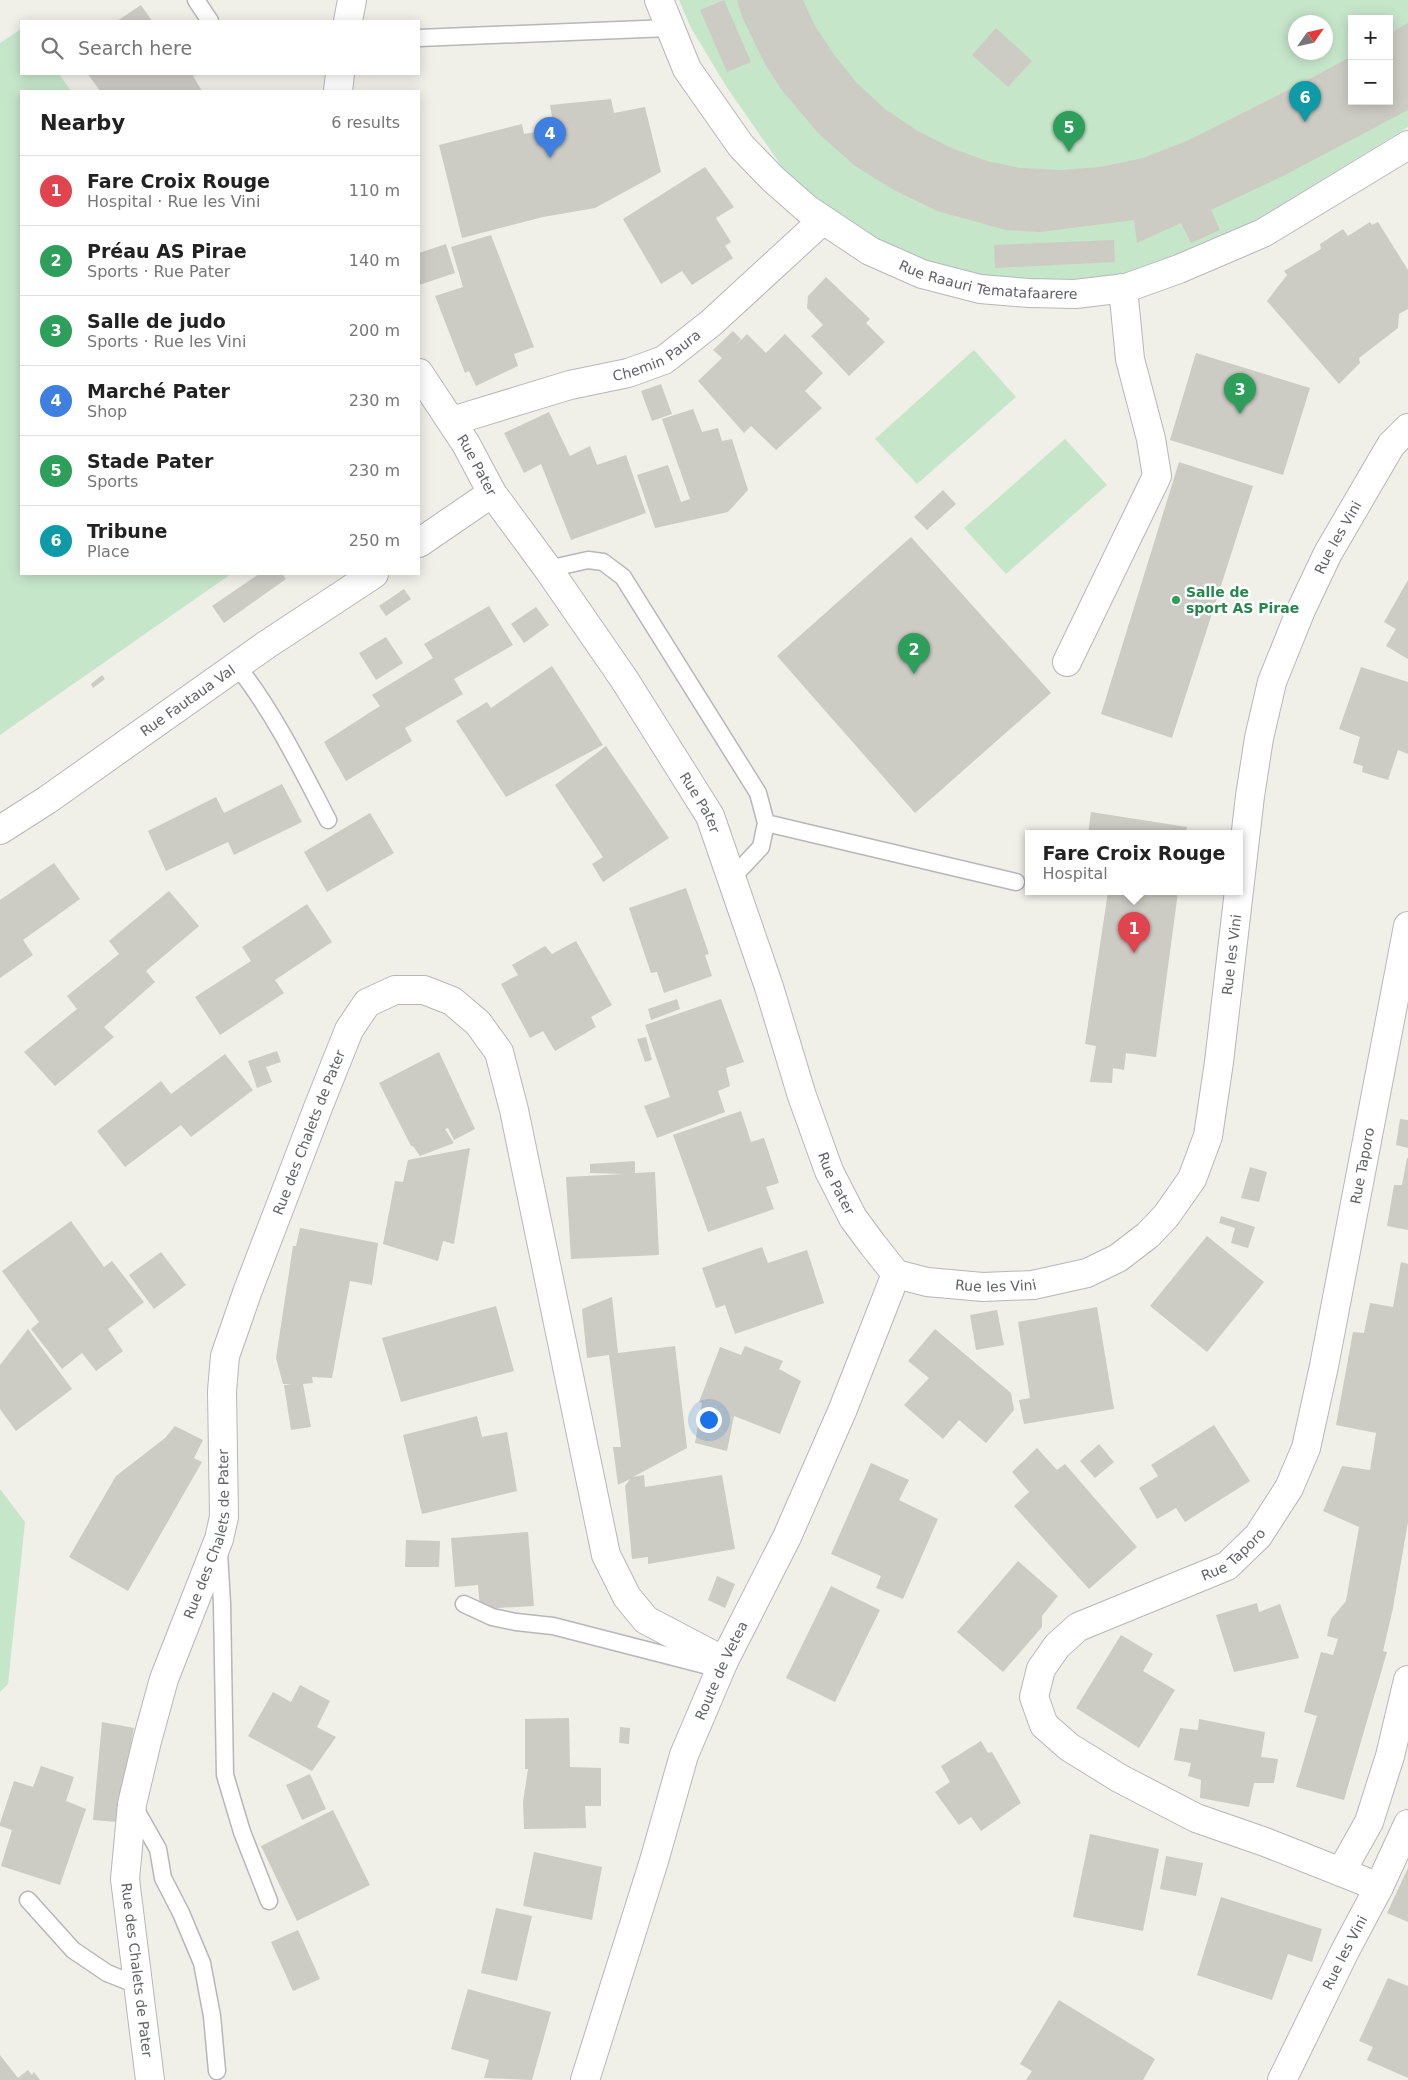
<!DOCTYPE html>
<html lang="en">
<head>
<meta charset="utf-8">
<style>
	body { margin:0; font-family:"DejaVu Sans",sans-serif; background:#f6f6f6; color:#222 }
	.controls { position:absolute; right:15px; top:15px; display:grid; overflow:hidden; border-radius:0px; box-shadow:0 2px 12px #0003 }
	.controls button { width:45px; height:45px; display:grid; place-items:center; padding:0; border:0; border-bottom:1px solid #e0e0e0; background:#fff; color:#222; font:25px sans-serif }
	.compass { position:absolute; left:1288px; top:15px; width:45px; height:45px; border-radius:50%; background:#fff; box-shadow:0 2px 12px #0003; rotate:56deg }
	.you { position:absolute; left:708px; top:1419px; width:18px; height:18px; margin:-12px; border:4px solid #fff; border-radius:50%; background:#1a73e8; box-shadow:0 0 0 8px #1a73e833 }
	.badge { display:grid; place-items:center; width:32px; height:32px; border-radius:50%; background:#e15c3d; color:#fff; font-size:16px; font-weight:700 }
	.pin { position:absolute; translate:-50% -41px; filter:drop-shadow(0 1px 2px #0008) }
	.pin::after { content:''; position:absolute; top:26px; width:18px; height:15px; background:inherit; clip-path:polygon(0 0,100% 0,50% 100%) }
	.popup { position:absolute; left:1025px; top:830px; width:218px; height:65px; box-sizing:border-box; display:grid; place-content:center; border-radius:0px; background:#fff; filter:drop-shadow(0 1px 4px #0005); font-size:16px; white-space:nowrap; color:#767676 }
	.popup b { font-size:19px; color:#222 }
	.popup::after { content:''; position:absolute; left:50%; top:100%; margin-left:-10px; border:10px solid transparent; border-top-color:#fff }
	.list { margin:0; padding:0; list-style:none }
	h2 { display:flex; justify-content:space-between; align-items:center; height:65px; margin:0; padding:0 20px; font-size:21px }
	h2 small { font-size:16px; font-weight:400; color:#767676 }
	.list li { display:grid; grid-template-columns:32px 1fr auto; gap:15px; align-items:center; box-sizing:border-box; height:70px; padding:0 20px; border-top:1px solid #e0e0e0 }
	.list b { display:block; font-size:19px; white-space:nowrap }
	.list p { margin:0; font-size:16px; white-space:nowrap; color:#767676 }
	.list em { font-size:16px; font-style:normal; color:#767676 }
	.icon { flex:none; width:28px; height:28px; fill:none; stroke:currentColor; stroke-width:2; stroke-linecap:round; stroke-linejoin:round }
	.map { position:relative; flex:none; width:1408px; height:2080px; overflow:hidden }
	.search { position:absolute; background:#fff; box-shadow:0 2px 12px #0003; left:20px; top:20px; width:400px; height:55px; display:flex; align-items:center; gap:12px; box-sizing:border-box; padding:0 18px; border-radius:0px; color:#767676; font-size:19px }
	.panel { position:absolute; background:#fff; box-shadow:0 2px 12px #0003; left:20px; top:90px; width:400px; height:485px; border-radius:0px }
	.map>svg:first-child { display:block }
	.green { fill:#c6e6ca; fill-rule:evenodd }
	.building { fill:#cccbc4 }
	.lines { fill:none; stroke-linecap:round; stroke-linejoin:round }
	.service-casing { stroke:#b5b7bb; stroke-width:19 }
	.minor-casing { stroke:#b5b7bb; stroke-width:30 }
	.service { stroke:#fff; stroke-width:16 }
	.minor { stroke:#fff; stroke-width:28 }
	.leisure-dot { fill:#2e9e5b; stroke:#fff; stroke-width:2 }
	.labels { text-anchor:middle; dominant-baseline:central; stroke-width:5; stroke-linejoin:round; paint-order:stroke }
	.street-label { font-size:14px; fill:#5f6267; stroke:#fff }
	.leisure-label { font-size:14px; font-weight:bold; fill:#27864d; stroke:#fff; text-anchor:start }
</style>
</head>
<body>
<div class="map">
<svg width="1408" height="2080" viewBox="0 0 1408 2080">
	<rect width="100%" height="100%" fill="#f0efe8"/>
	<path class="green" d="M 679,0 L 1408,0 L 1408,127 L 1182,265 L 1054,290 L 963,276 L 872,248 L 789,177 L 726,86 L 691,28 ZM 1352,19 L 1389,19 L 1389,101 L 1352,101 ZM 1296,22 L 1326,22 L 1326,52 L 1296,52 Z
		M 21,29 L 21,74 L 59,74 L 71,91 L 21,91 L 21,574 L 231,574 L 0,735 L 0,43 Z
		M 974,350 L 1016,397 L 917,484 L 875,439 Z
		M 1065,439 L 1107,485 L 1006,574 L 964,528 Z
		M 0,1489 L 25,1522 L 8,1684 L 0,1692 Z"/>
	<path class="building" d="M 724,0 L 751,62 L 727,72 L 700,10 Z
		M 737,0 L 803,0 L 815,26 L 835,56 L 856,82 L 885,109 L 918,131 L 949,147 L 987,161 L 1020,168 L 1061,170 L 1100,167 L 1143,158 L 1189,140 L 1308,80 L 1352,56 L 1352,101 L 1389,101 L 1389,34 L 1408,23 L 1408,110 L 1285,175 L 1211,210 L 1220,230 L 1191,243 L 1181,223 L 1137,243 L 1134,220 L 1040,232 L 1006,230 L 937,211 L 894,190 L 855,166 L 818,133 L 781,89 L 765,64 L 742,17 Z
		M 141,5 L 152,21 L 117,21 Z
		M 996,28 L 1032,61 L 1008,87 L 972,55 Z
		M 88,74 L 198,74 L 193,76 L 202,91 L 100,91 Z
		M 611,99 L 614,113 L 645,107 L 661,172 L 595,208 L 543,217 L 462,238 L 439,145 L 522,124 L 524,134 L 554,129 L 550,105 Z
		M 705,167 L 734,207 L 716,218 L 731,242 L 725,246 L 733,258 L 692,285 L 682,271 L 661,284 L 623,219 Z
		M 1370,222 L 1372,225 L 1378,222 L 1408,270 L 1408,309 L 1399,314 L 1398,328 L 1359,358 L 1360,363 L 1339,384 L 1267,301 L 1287,275 L 1284,271 L 1321,249 L 1320,244 L 1343,229 L 1348,236 Z
		M 491,235 L 534,347 L 514,354 L 518,366 L 476,386 L 469,371 L 465,373 L 435,296 L 463,287 L 451,247 Z
		M 1114,240 L 1115,262 L 995,268 L 994,245 Z
		M 446,244 L 455,273 L 419,285 L 419,253 Z
		M 826,277 L 870,319 L 866,323 L 885,342 L 849,376 L 811,336 L 823,325 L 807,308 L 808,296 Z
		M 733,331 L 741,339 L 736,345 L 747,334 L 766,353 L 785,334 L 823,373 L 805,391 L 822,408 L 776,450 L 751,426 L 744,433 L 698,381 L 722,358 L 713,350 Z
		M 1196,353 L 1310,388 L 1283,475 L 1170,440 Z
		M 661,384 L 672,414 L 652,421 L 641,391 Z
		M 693,409 L 702,432 L 718,428 L 722,441 L 732,439 L 748,490 L 728,512 L 655,528 L 637,475 L 668,465 L 681,502 L 690,499 L 662,419 Z
		M 549,412 L 570,456 L 590,446 L 597,465 L 626,455 L 646,513 L 571,540 L 541,464 L 524,473 L 504,433 Z
		M 1179,462 L 1253,486 L 1172,738 L 1101,714 Z
		M 943,490 L 956,504 L 927,530 L 914,517 Z
		M 911,537 L 1051,693 L 915,813 L 777,656 Z
		M 259,574 L 282,574 L 286,579 L 224,623 L 212,606 Z
		M 1408,580 L 1408,659 L 1386,646 L 1396,629 L 1384,622 Z
		M 404,589 L 411,599 L 386,616 L 379,606 Z
		M 489,606 L 513,645 L 454,679 L 463,694 L 405,728 L 412,741 L 346,781 L 324,742 L 380,706 L 372,695 L 433,658 L 424,644 Z
		M 536,607 L 549,625 L 524,643 L 511,624 Z
		M 386,637 L 403,663 L 376,680 L 359,653 Z
		M 552,666 L 603,745 L 506,797 L 456,721 L 487,702 L 491,708 Z
		M 1361,667 L 1408,682 L 1408,754 L 1398,750 L 1388,780 L 1362,772 L 1363,766 L 1353,763 L 1360,737 L 1339,729 Z
		M 102,675 L 105,679 L 93,688 L 91,684 Z
		M 606,746 L 669,838 L 603,882 L 592,864 L 603,857 L 555,785 Z
		M 282,784 L 302,822 L 234,855 L 228,842 L 166,871 L 148,831 L 216,797 L 224,813 Z
		M 1091,812 L 1187,827 L 1186,834 L 1088,834 Z
		M 370,813 L 394,853 L 327,892 L 304,852 Z
		M 54,863 L 80,899 L 23,940 L 33,955 L 0,978 L 0,900 Z
		M 686,888 L 709,954 L 705,955 L 712,976 L 664,993 L 657,972 L 651,973 L 629,908 Z
		M 169,891 L 199,926 L 146,971 L 155,982 L 104,1027 L 114,1037 L 55,1086 L 24,1052 L 77,1009 L 67,996 L 119,954 L 109,941 Z
		M 1108,892 L 1178,892 L 1156,1057 L 1126,1053 L 1124,1070 L 1113,1068 L 1112,1083 L 1090,1082 L 1096,1046 L 1085,1044 Z
		M 307,904 L 332,942 L 275,980 L 284,993 L 220,1035 L 195,997 L 251,961 L 242,947 Z
		M 576,941 L 612,1005 L 591,1017 L 596,1027 L 555,1051 L 543,1031 L 530,1038 L 501,984 L 518,975 L 512,965 L 545,946 L 552,954 Z
		M 677,999 L 680,1009 L 651,1020 L 648,1009 Z
		M 721,999 L 744,1062 L 726,1068 L 730,1086 L 718,1091 L 725,1112 L 657,1138 L 644,1106 L 670,1097 L 645,1025 Z
		M 646,1037 L 652,1060 L 645,1062 L 637,1039 Z
		M 277,1051 L 281,1062 L 266,1067 L 272,1082 L 257,1088 L 248,1061 Z
		M 439,1052 L 475,1129 L 454,1140 L 448,1128 L 445,1129 L 454,1143 L 420,1156 L 413,1146 L 411,1146 L 379,1083 Z
		M 225,1054 L 253,1090 L 191,1137 L 181,1125 L 125,1167 L 97,1131 L 161,1081 L 171,1094 Z
		M 741,1111 L 751,1142 L 764,1138 L 779,1183 L 766,1187 L 774,1209 L 708,1232 L 673,1135 Z
		M 1400,1119 L 1408,1120 L 1408,1148 L 1396,1145 Z
		M 470,1148 L 454,1244 L 443,1241 L 438,1261 L 383,1244 L 395,1181 L 403,1182 L 408,1160 Z
		M 1407,1158 L 1408,1158 L 1408,1230 L 1387,1226 L 1394,1185 L 1402,1185 Z
		M 635,1161 L 635,1173 L 655,1172 L 659,1255 L 571,1259 L 566,1177 L 625,1174 L 590,1173 L 590,1164 Z
		M 1250,1167 L 1267,1172 L 1259,1202 L 1241,1198 Z
		M 1221,1216 L 1255,1227 L 1248,1248 L 1231,1243 L 1235,1228 L 1219,1223 Z
		M 71,1221 L 104,1267 L 112,1261 L 144,1302 L 108,1329 L 123,1351 L 96,1371 L 82,1353 L 62,1369 L 31,1329 L 39,1322 L 2,1271 Z
		M 300,1228 L 378,1243 L 372,1285 L 350,1281 L 332,1378 L 312,1377 L 313,1383 L 303,1384 L 311,1427 L 291,1430 L 284,1385 L 292,1384 L 283,1384 L 276,1358 L 293,1246 L 296,1246 Z
		M 1207,1236 L 1264,1282 L 1207,1352 L 1150,1306 Z
		M 762,1247 L 768,1263 L 807,1250 L 824,1303 L 735,1334 L 725,1305 L 716,1308 L 702,1268 Z
		M 161,1252 L 186,1285 L 154,1309 L 129,1275 Z
		M 1401,1262 L 1408,1264 L 1408,1522 L 1393,1608 L 1383,1651 L 1387,1652 L 1344,1800 L 1296,1787 L 1317,1716 L 1304,1712 L 1321,1652 L 1333,1655 L 1338,1639 L 1327,1636 L 1331,1619 L 1346,1601 L 1359,1527 L 1323,1511 L 1342,1466 L 1370,1470 L 1376,1433 L 1336,1425 L 1353,1332 L 1364,1333 L 1370,1303 L 1393,1307 Z
		M 612,1297 L 618,1353 L 675,1346 L 687,1448 L 633,1477 L 644,1475 L 645,1487 L 722,1475 L 735,1549 L 648,1564 L 648,1557 L 632,1559 L 625,1486 L 630,1479 L 618,1485 L 613,1447 L 621,1447 L 609,1355 L 587,1358 L 582,1309 Z
		M 496,1306 L 514,1371 L 401,1402 L 382,1338 Z
		M 1097,1307 L 1114,1409 L 1024,1424 L 1019,1400 L 1030,1398 L 1018,1322 Z
		M 997,1310 L 1004,1345 L 976,1350 L 970,1315 Z
		M 28,1329 L 72,1389 L 16,1431 L 0,1409 L 0,1365 Z
		M 935,1329 L 1011,1393 L 1014,1410 L 986,1443 L 959,1420 L 943,1439 L 904,1405 L 929,1378 L 908,1361 Z
		M 745,1346 L 783,1361 L 779,1369 L 801,1381 L 780,1434 L 734,1416 L 727,1451 L 695,1443 L 702,1403 L 699,1402 L 720,1347 L 741,1355 Z
		M 477,1416 L 482,1437 L 507,1432 L 517,1491 L 422,1514 L 403,1435 Z
		M 1214,1425 L 1250,1481 L 1185,1522 L 1176,1508 L 1157,1519 L 1139,1488 L 1158,1476 L 1151,1465 Z
		M 175,1426 L 203,1440 L 194,1458 L 202,1462 L 128,1591 L 69,1557 L 116,1476 L 165,1438 Z
		M 1099,1444 L 1114,1462 L 1095,1478 L 1080,1461 Z
		M 1037,1448 L 1057,1470 L 1065,1464 L 1137,1547 L 1089,1589 L 1014,1506 L 1029,1492 L 1012,1472 Z
		M 871,1463 L 909,1480 L 899,1500 L 938,1519 L 903,1599 L 876,1588 L 881,1576 L 831,1554 Z
		M 528,1532 L 534,1606 L 480,1609 L 478,1585 L 455,1587 L 451,1538 Z
		M 406,1540 L 440,1541 L 439,1567 L 405,1567 Z
		M 1018,1561 L 1058,1596 L 1042,1616 L 1042,1627 L 1003,1672 L 957,1632 Z
		M 717,1576 L 735,1584 L 725,1608 L 708,1600 Z
		M 831,1586 L 880,1610 L 835,1702 L 786,1678 Z
		M 1257,1603 L 1259,1612 L 1280,1604 L 1299,1658 L 1234,1672 L 1216,1615 Z
		M 1121,1635 L 1153,1654 L 1143,1671 L 1175,1690 L 1139,1748 L 1076,1708 Z
		M 300,1685 L 330,1701 L 317,1727 L 336,1737 L 312,1771 L 248,1736 L 273,1692 L 291,1702 Z
		M 569,1718 L 570,1767 L 601,1768 L 601,1806 L 585,1806 L 586,1828 L 524,1829 L 523,1802 L 528,1769 L 525,1769 L 525,1719 Z
		M 1199,1719 L 1265,1732 L 1261,1757 L 1278,1759 L 1274,1783 L 1254,1783 L 1249,1807 L 1200,1798 L 1201,1780 L 1188,1776 L 1191,1763 L 1174,1760 L 1180,1728 L 1198,1730 Z
		M 102,1722 L 134,1728 L 116,1822 L 93,1820 Z
		M 620,1727 L 630,1728 L 629,1744 L 619,1743 Z
		M 981,1741 L 988,1753 L 992,1752 L 1021,1803 L 981,1831 L 971,1817 L 959,1825 L 935,1792 L 950,1782 L 941,1766 Z
		M 41,1766 L 74,1777 L 66,1801 L 86,1809 L 60,1885 L 1,1866 L 12,1830 L 0,1826 L 0,1823 L 14,1781 L 33,1787 Z
		M 310,1774 L 326,1809 L 302,1820 L 286,1785 Z
		M 333,1810 L 370,1885 L 297,1921 L 261,1846 Z
		M 1090,1834 L 1159,1849 L 1143,1931 L 1073,1917 Z
		M 534,1852 L 602,1867 L 592,1920 L 523,1906 Z
		M 1166,1856 L 1203,1863 L 1196,1896 L 1160,1889 Z
		M 1408,1868 L 1408,1922 L 1387,1913 Z
		M 1221,1897 L 1322,1929 L 1312,1962 L 1288,1954 L 1272,2000 L 1197,1975 Z
		M 496,1908 L 532,1916 L 517,1981 L 481,1973 Z
		M 298,1930 L 320,1979 L 293,1991 L 271,1942 Z
		M 1388,1978 L 1408,1986 L 1408,2078 L 1367,2060 L 1373,2047 L 1359,2041 Z
		M 468,1989 L 551,2012 L 532,2080 L 484,2078 L 489,2060 L 451,2049 Z
		M 1059,2000 L 1155,2059 L 1143,2080 L 1026,2080 L 1032,2071 L 1020,2064 Z
		M 0,2055 L 18,2078 L 28,2070 L 32,2075 L 34,2072 L 40,2080 L 0,2080 Z"/>
	<g class="lines">
		<defs>
			<path id="service" d="M 196,0 L 210,21
				M 419,38 L 669,28
				M 548,569 L 588,560 L 603,562 L 623,577 L 758,793 L 766,823 L 761,847 L 731,879
				M 237,666 C 273,711 301,768 328,820
				M 766,823 L 1016,882
				M 219,1552 L 222,1604 L 225,1775 L 242,1832 L 269,1901
				M 464,1604 L 492,1617 L 516,1622 L 553,1626 L 720,1669
				M 133,1805 L 158,1849 L 163,1878 L 181,1913 L 202,1963 L 212,2016 L 217,2071
				M 28,1900 L 73,1950 L 107,1973 L 137,1985"/>
			<g id="minor">
				<path id="s1" d="M 659,0 L 687,69 L 741,146 L 773,179 L 807,209 L 870,251 L 922,274 L 980,289 L 1029,293 L 1075,294 L 1126,288 L 1179,269 L 1263,233 L 1408,145"/>
				<path d="M 348,21 L 352,0"/>
				<path d="M 338,91 L 340,74"/>
				<path id="s2" d="M 419,373 L 466,444 L 492,493 L 548,569 L 624,679 L 710,816 L 769,987 L 802,1096 L 829,1171 L 853,1218 L 873,1245 L 896,1274"/>
				<path id="s3" d="M 452,421 L 570,385 L 628,373 L 664,360 L 711,323 L 823,220"/>
				<path d="M 419,543 L 492,493"/>
				<path d="M 1067,662 L 1157,476 L 1151,439 L 1130,359 L 1123,288"/>
				<path id="s4" d="M 0,830 L 47,800 L 266,645 L 374,574"/>
				<path id="s5" d="M 896,1274 L 927,1282 L 983,1287 L 1033,1285 L 1087,1273 L 1118,1258 L 1148,1235 L 1166,1216 L 1192,1179 L 1208,1136 L 1219,1062 L 1250,796 L 1259,738 L 1272,682 L 1301,610 L 1328,553 L 1391,445 L 1408,428"/>
				<path d="M 1341,1872 L 1369,1822 L 1390,1756 L 1408,1680"/>
				<path id="s6" d="M 1379,1887 L 1265,1842 L 1196,1818 L 1119,1778 L 1069,1747 L 1044,1725 L 1034,1697 L 1041,1669 L 1057,1646 L 1078,1627 L 1227,1566 L 1258,1536 L 1289,1488 L 1306,1448 L 1324,1366 L 1408,926"/>
				<path id="s7" d="M 150,2080 L 125,1879 L 132,1804 L 147,1741 L 164,1679 L 219,1539 L 224,1517 L 222,1391 L 225,1356 L 248,1290 L 319,1105 L 349,1030 L 367,1003 L 395,990 L 424,990 L 452,1001 L 478,1023 L 499,1052 L 514,1110 L 606,1555 L 627,1597 L 646,1620 L 724,1661"/>
				<path id="s8" d="M 585,2080 L 654,1861 L 684,1755 L 724,1661 L 787,1537 L 843,1409 L 896,1274"/>
				<path id="s9" d="M 1282,2080 L 1345,1951 L 1379,1887 L 1408,1824"/>
			</g>
		</defs>
		<use href="#service" class="service-casing"/>
		<use href="#minor" class="minor-casing"/>
		<use href="#service" class="service"/>
		<use href="#minor" class="minor"/>
	</g>
	<circle class="leisure-dot" cx="1176" cy="600" r="5"/>
	<g class="labels">
		<g class="street-label">
			<text stroke="none"><textPath href="#s1" startOffset="459">Rue Raauri Tematafaarere</textPath></text>
			<text stroke="none"><textPath href="#s3" startOffset="216">Chemin Paura</textPath></text>
			<text stroke="none"><textPath href="#s2" startOffset="109">Rue Pater</textPath></text>
			<text stroke="none"><textPath href="#s5" startOffset="1001">Rue les Vini</textPath></text>
			<text stroke="none"><textPath href="#s4" startOffset="228">Rue Fautaua Val</textPath></text>
			<text stroke="none"><textPath href="#s2" startOffset="514">Rue Pater</textPath></text>
			<text stroke="none"><textPath href="#s5" startOffset="566">Rue les Vini</textPath></text>
			<text stroke="none"><textPath href="#s7" startOffset="980">Rue des Chalets de Pater</textPath></text>
			<text stroke="none"><textPath href="#s6" startOffset="1082">Rue Taporo</textPath></text>
			<text stroke="none"><textPath href="#s2" startOffset="919">Rue Pater</textPath></text>
			<text stroke="none"><textPath href="#s5" startOffset="101">Rue les Vini</textPath></text>
			<text stroke="none"><textPath href="#s7" startOffset="560">Rue des Chalets de Pater</textPath></text>
			<text stroke="none"><textPath href="#s6" startOffset="662">Rue Taporo</textPath></text>
			<text stroke="none"><textPath href="#s8" startOffset="432">Route de Vetea</textPath></text>
			<text stroke="none"><textPath href="#s9" startOffset="142">Rue les Vini</textPath></text>
			<text transform="translate(137 1970) rotate(83)">Rue des Chalets de Pater</text>
		</g>
		<g class="leisure-label">
			<text x="1186" y="592">Salle de<tspan x="1186" dy="16">sport AS Pirae</tspan></text>
		</g>
	</g>
</svg>
<div class="controls">
<button>+</button>
<button>−</button>
</div>
<svg class="compass" viewBox="-18 -18 36 36"><path d="M0-13l5 13h-10z" fill="#e53935"/><path d="M0 13l5-13h-10z" fill="#767676"/></svg>
<div class="you"></div>
<div class="pin badge" style="left:1134px;top:953px;background:#e0444e">1</div>
<div class="popup"><b>Fare Croix Rouge</b>Hospital</div>
<div class="pin badge" style="left:914px;top:674px;background:#2e9e5b">2</div>
<div class="pin badge" style="left:1240px;top:414px;background:#2e9e5b">3</div>
<div class="pin badge" style="left:550px;top:158px;background:#3f7fe0">4</div>
<div class="pin badge" style="left:1069px;top:152px;background:#2e9e5b">5</div>
<div class="pin badge" style="left:1305px;top:122px;background:#0f9aa8">6</div>
<div class="search"><svg class="icon" aria-label="search" viewBox="0 0 24 24"><circle cx="10" cy="10" r="6"/><path d="M15 15l6 6"/></svg>Search here</div>
<section class="panel">
<h2>Nearby<small>6 results</small></h2>
<ul class="list">
<li><span class="badge" style="background:#e0444e">1</span><div><b>Fare Croix Rouge</b><p>Hospital · Rue les Vini</p></div><em>110 m</em></li>
<li><span class="badge" style="background:#2e9e5b">2</span><div><b>Préau AS Pirae</b><p>Sports · Rue Pater</p></div><em>140 m</em></li>
<li><span class="badge" style="background:#2e9e5b">3</span><div><b>Salle de judo</b><p>Sports · Rue les Vini</p></div><em>200 m</em></li>
<li><span class="badge" style="background:#3f7fe0">4</span><div><b>Marché Pater</b><p>Shop</p></div><em>230 m</em></li>
<li><span class="badge" style="background:#2e9e5b">5</span><div><b>Stade Pater</b><p>Sports</p></div><em>230 m</em></li>
<li><span class="badge" style="background:#0f9aa8">6</span><div><b>Tribune</b><p>Place</p></div><em>250 m</em></li>
</ul>
</section>
</div>
</body>
</html>
